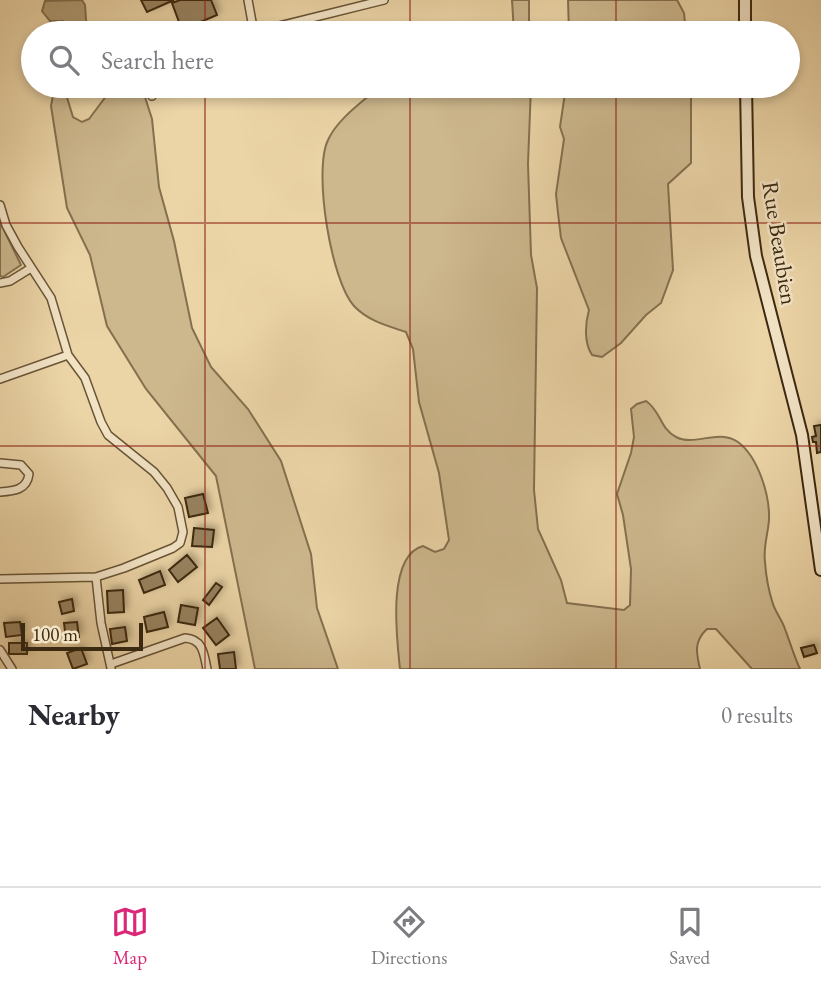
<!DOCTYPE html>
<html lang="en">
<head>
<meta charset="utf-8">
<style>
	body { margin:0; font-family:"EB Garamond",serif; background:#f2f2f3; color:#2b2b33 }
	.scale { position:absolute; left:21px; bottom:18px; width:122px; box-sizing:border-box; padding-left:7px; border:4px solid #3c2911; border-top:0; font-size:19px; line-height:24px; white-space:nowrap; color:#3c2911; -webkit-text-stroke:5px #f2e3c5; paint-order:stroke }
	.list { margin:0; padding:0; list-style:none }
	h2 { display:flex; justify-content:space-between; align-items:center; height:91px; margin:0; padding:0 28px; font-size:30px }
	h2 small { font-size:23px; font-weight:400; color:#7c7c81 }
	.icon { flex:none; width:38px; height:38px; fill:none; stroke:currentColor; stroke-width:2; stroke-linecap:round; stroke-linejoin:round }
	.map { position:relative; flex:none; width:821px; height:669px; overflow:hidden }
	.search { position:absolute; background:#fff; box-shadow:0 4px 10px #0003; left:21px; right:21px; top:21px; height:77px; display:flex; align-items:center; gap:18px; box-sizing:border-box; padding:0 24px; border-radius:38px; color:#7c7c81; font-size:26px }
	.sheet { height:217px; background:#fff }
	nav { display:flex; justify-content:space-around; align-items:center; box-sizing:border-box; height:98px; border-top:2px solid #e1e1e2; background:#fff; font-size:19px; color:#7c7c81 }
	nav a { display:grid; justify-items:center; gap:4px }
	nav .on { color:#db2777 }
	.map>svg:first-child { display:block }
	.green { fill:#cdb78d; stroke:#84704f; stroke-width:2 }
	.water { fill:#b09a73; stroke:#826d4c; stroke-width:2 }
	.building { fill:#97825e; stroke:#3c2911; stroke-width:2; filter:url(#shadow) }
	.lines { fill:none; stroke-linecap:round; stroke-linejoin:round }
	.minor-casing { stroke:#685436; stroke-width:10 }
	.secondary-casing { stroke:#3c2911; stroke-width:14 }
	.minor { stroke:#f2e3c5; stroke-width:7 }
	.secondary { stroke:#f2e3c5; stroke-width:10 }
	.grid { fill:none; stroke:#8f2418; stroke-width:2; stroke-opacity:0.55 }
	.labels { text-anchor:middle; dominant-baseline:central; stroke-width:5; stroke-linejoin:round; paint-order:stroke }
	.street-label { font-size:23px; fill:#3c2911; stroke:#f2e3c5 }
</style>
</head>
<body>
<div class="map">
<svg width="821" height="669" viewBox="0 0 821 669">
	<defs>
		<filter id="shadow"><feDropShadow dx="3.5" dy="-3.5" stdDeviation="3.5" flood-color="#0004"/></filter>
	</defs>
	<rect width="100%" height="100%" fill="#ebd4a6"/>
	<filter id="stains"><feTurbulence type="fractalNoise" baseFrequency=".00286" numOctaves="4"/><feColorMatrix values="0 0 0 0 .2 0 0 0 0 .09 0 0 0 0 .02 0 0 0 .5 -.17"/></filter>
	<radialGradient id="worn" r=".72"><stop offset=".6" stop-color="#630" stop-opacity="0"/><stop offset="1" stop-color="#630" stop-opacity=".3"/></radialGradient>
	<path class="green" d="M 512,0 L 529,0 L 529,33 L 514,33 Z
		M 568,0 L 677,0 L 684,13 L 686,33 L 569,33 Z
		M 380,86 L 531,86 L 528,164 L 531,255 L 537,288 L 534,490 L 538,529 L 561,580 L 567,603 L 624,610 L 630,605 L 631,569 L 623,515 L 617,494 L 631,453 L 634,437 L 631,409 L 637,404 L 646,401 C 661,411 660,429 676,437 C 695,447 718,428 738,442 C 758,457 770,495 769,520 C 768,534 763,547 765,562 C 766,576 769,592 773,604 C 776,613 782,620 785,629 C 790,642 794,656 800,669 L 752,669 L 716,629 L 707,629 C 694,641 696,652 700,669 L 400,669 C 397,640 386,556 423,546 L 435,552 L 444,549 L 449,540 L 439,473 L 419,402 L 413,349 L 406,332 C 388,326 368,321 354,306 C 331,281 313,171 328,140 C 338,118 363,102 380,86 Z
		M 566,86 L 691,86 L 691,163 L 668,184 L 673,270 L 661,303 L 646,315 L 621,343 L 602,357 L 592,355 C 584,343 585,324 589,310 L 561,238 L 558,213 L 556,194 L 564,139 L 560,127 Z
		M 59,87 L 65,91 L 73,117 L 82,122 L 89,119 L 110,91 L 130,89 L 144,94 L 152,119 L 159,187 L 174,241 L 192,328 L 211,367 L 248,409 L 281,461 L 311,554 L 317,608 L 338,669 L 255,669 L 216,476 L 146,389 L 107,326 L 90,255 L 67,208 L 51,106 L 54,90 Z
		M 0,222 L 21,265 L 3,277 L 0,276 Z"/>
	<path class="water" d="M 82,0 L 85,5 L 87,33 L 65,33 L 63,21 L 50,21 L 42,11 L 45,1 Z"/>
	<path class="building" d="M 141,0 L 174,0 L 147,12 Z
		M 180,0 L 211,0 L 217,15 L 182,30 L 172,3 Z
		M 821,425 L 821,452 L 817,453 L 816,442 L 813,442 L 812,437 L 816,436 L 814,426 Z
		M 203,494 L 208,513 L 189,517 L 185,498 Z
		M 194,528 L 214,530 L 212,547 L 192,546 Z
		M 187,555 L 197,567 L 178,582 L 169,570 Z
		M 160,571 L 165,585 L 144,593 L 139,580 Z
		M 216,583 L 222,587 L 209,605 L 203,600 Z
		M 123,590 L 124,612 L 108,613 L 107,591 Z
		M 72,599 L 74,611 L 62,614 L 59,602 Z
		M 181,605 L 198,608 L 195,625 L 178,622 Z
		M 164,612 L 168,627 L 147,632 L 144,617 Z
		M 217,618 L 229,635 L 216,645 L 203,628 Z
		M 20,622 L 22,635 L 6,637 L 4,623 Z
		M 77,622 L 79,637 L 66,639 L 64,623 Z
		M 125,627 L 127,641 L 112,644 L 110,629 Z
		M 9,643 L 27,643 L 27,654 L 9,654 Z
		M 814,645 L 817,653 L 804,657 L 801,648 Z
		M 81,648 L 87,664 L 73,669 L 67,653 Z
		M 234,652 L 236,669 L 220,669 L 218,654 Z"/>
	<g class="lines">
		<defs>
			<path id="minor" d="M 248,0 L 254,33
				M 251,33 L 384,0
				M 150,86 L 152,96
				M 0,205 L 6,225 L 18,247 L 51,298 L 68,355 L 85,378 L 101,422 L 108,435 L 154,472 L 167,488 L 178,507 L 183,532 L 180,543 L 173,548 L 124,568 L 96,577 L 0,579
				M 0,283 L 10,281 L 31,268
				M 0,379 L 68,355
				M 0,463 L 21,465 L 29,474 C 27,490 14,491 0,492
				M 96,577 L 101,623 L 111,668
				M 0,650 L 12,669
				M 111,664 L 185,638 C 203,639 204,654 207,669"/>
			<path id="secondary" d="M 745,0 L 745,33
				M 746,86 L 748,197 L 756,256 L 802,435 L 821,570"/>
		</defs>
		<use href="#minor" class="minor-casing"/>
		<use href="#secondary" class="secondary-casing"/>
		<use href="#minor" class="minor"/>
		<use href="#secondary" class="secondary"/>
	</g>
	<path class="grid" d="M 205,0 L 205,33M 410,0 L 410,33M 616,0 L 616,33M 205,86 L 205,669M 410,86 L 410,669M 616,86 L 616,669M 0,223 L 821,223M 0,446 L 821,446"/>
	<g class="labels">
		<g class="street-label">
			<text transform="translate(780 243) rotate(81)">Rue Beaubien</text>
		</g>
	</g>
	<rect width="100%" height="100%" filter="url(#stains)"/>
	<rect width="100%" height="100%" fill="url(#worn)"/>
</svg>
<div class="scale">100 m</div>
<div class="search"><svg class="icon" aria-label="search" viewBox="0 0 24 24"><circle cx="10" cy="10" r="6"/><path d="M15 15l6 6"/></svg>Search here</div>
</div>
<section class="sheet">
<h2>Nearby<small>0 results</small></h2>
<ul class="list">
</ul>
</section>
<nav>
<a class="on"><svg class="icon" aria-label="map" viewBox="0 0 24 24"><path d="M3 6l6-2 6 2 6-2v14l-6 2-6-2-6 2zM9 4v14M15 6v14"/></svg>Map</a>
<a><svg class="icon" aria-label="directions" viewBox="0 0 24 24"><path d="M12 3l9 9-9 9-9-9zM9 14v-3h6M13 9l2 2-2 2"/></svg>Directions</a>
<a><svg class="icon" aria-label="saved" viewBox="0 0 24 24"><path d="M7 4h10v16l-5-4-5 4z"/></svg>Saved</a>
</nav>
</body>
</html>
